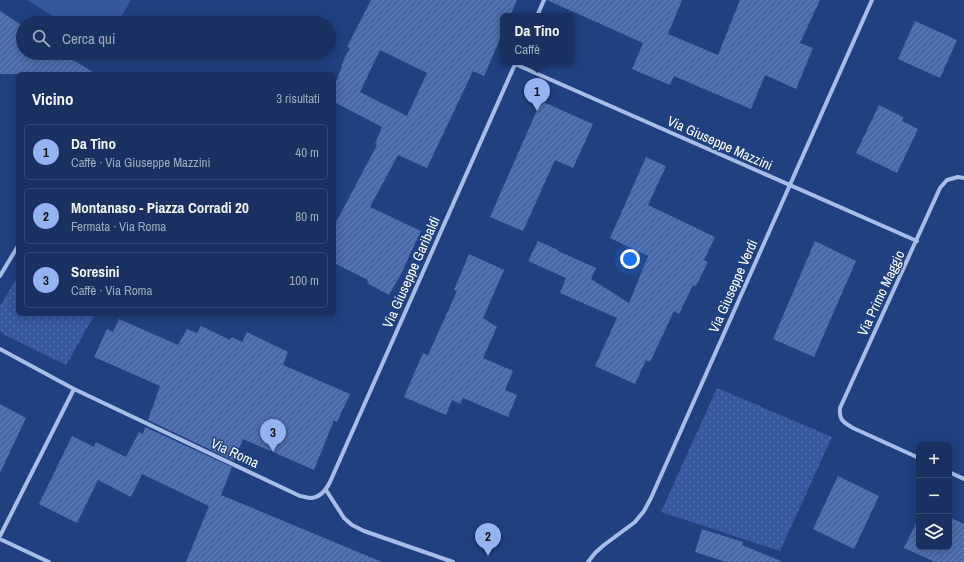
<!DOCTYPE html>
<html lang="it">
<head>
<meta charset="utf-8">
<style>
	body { margin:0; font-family:"Archivo Narrow",sans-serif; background:#263c69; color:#f1f3f6 }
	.controls { position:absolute; right:12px; bottom:12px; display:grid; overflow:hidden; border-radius:6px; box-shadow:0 2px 10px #0003 }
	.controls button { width:36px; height:36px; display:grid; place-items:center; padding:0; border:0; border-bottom:1px solid #374b75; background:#193060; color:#f1f3f6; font:20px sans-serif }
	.you { position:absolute; left:630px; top:259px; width:14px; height:14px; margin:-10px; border:3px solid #fff; border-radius:50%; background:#1a73e8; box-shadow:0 0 0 6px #1a73e833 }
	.badge { display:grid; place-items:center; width:26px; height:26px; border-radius:50%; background:#95b2f1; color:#111; font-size:13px; font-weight:700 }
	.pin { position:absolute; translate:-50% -33px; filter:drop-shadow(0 1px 2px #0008) }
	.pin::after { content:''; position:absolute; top:21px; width:14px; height:12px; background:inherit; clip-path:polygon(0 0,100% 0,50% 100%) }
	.popup { position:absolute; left:500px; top:13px; width:74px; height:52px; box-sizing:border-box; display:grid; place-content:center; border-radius:6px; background:#193060; filter:drop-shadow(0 1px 3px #0005); font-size:13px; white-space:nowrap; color:#9fa9bd }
	.popup b { font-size:15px; color:#f1f3f6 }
	.popup::after { content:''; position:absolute; left:50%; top:100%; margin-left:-8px; border:8px solid transparent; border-top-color:#193060 }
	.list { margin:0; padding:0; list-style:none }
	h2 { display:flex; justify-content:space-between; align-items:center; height:52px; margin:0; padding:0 16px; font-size:17px }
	h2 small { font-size:13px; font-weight:400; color:#9fa9bd }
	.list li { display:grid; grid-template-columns:26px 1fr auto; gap:12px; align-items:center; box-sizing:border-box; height:56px; margin:0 8px 8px; padding:0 8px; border:1px solid #374b75; border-radius:6px }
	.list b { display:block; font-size:15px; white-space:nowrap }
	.list p { margin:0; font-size:13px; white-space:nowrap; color:#9fa9bd }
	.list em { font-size:13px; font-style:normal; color:#9fa9bd }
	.icon { flex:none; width:22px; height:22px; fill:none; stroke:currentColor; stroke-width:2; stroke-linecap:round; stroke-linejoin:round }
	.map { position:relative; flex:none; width:964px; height:562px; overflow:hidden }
	.search { position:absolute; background:#193060; box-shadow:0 2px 10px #0003; left:16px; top:16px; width:320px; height:44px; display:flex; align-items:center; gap:10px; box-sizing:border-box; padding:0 14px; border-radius:22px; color:#9fa9bd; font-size:15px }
	.panel { position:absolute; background:#193060; box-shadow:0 2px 10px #0003; left:16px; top:72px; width:320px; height:244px; border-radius:6px }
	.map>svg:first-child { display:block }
	.park { fill:#35589e }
	.garden { fill:url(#garden-dots) }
	.building { fill:url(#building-hatch); fill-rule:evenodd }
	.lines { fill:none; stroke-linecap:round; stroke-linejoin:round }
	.minor { stroke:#a7bde7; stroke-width:4 }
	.labels { text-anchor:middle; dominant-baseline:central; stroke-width:3; stroke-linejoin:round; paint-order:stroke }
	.street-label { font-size:14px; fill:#fff; stroke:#214080 }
</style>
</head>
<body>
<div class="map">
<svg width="964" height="562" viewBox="0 0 964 562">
	<defs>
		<pattern id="garden-dots" width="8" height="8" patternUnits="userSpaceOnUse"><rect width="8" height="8" fill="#35589e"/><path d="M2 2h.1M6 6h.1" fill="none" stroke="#5371ad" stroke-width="1.8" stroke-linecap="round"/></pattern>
		<pattern id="building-hatch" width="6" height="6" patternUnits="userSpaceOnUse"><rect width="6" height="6" fill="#4a69a9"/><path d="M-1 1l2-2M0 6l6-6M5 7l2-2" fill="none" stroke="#6580b6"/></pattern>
	</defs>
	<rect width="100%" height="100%" fill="#214080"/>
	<path class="park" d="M 27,0 L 131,0 L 117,23 L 64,23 Z"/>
	<path class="garden" d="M 18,276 L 18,314 L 95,314 L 66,365 L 3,334 L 0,330 L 0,306 Z
		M 717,388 L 832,437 L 780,551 L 661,512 Z"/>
	<path class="building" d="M 371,0 L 517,0 L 510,16 L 503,16 L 503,32 L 484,76 L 473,71 L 427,168 L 398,155 L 370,207 L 421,231 L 401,274 L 389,295 L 367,283 L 368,280 L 334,263 L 334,226 L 377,145 L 375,144 L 382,127 L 334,102 L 334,79 L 337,80 L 344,59 L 350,48 L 347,47 ZM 380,50 L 427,73 L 407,116 L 360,92 Z
		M 547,0 L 682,0 L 668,34 L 718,55 L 740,0 L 820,0 L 800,43 L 813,48 L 796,89 L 765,75 L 751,109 L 674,76 L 670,85 L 632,69 L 643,43 Z
		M 0,11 L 23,26 L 23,53 L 62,53 L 96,74 L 0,74 Z
		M 915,21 L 957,40 L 940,78 L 898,59 Z
		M 541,101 L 593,124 L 573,168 L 555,160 L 523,231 L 490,217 Z
		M 879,105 L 903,117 L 902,121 L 918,129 L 897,173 L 856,153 Z
		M 646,157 L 666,166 L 648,205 L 715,237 L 704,260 L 708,262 L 696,286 L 693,285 L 679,314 L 674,311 L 650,362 L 646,360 L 635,384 L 595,366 L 617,318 L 560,293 L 566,278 L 528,261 L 538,241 L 558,250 L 558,251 L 596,268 L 591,279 L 629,303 L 648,256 L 610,238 Z
		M 815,241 L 856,261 L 814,357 L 773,339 Z
		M 469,254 L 504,270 L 483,318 L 497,327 L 483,358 L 513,371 L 505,390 L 517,395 L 508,417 L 463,398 L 460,404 L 452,400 L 446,415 L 404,397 L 423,353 L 428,355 L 457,291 L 454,290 Z
		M 119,319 L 178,345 L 187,329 L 197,333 L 201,326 L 230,340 L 232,337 L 242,342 L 247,332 L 288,352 L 283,365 L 350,394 L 337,422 L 334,420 L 314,470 L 243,439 L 234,461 L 148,420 L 160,386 L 94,357 L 107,329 L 113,332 Z
		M 0,404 L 26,418 L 0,473 Z
		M 145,427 L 232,467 L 221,495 L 382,562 L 186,562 L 209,506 L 142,474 L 131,497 L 98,480 L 77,523 L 39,504 L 72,436 L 94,447 L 96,442 L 126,457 L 139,432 L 143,434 Z
		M 838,476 L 879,496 L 854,549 L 813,529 Z
		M 919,517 L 919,547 L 949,547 L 949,517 L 964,524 L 964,562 L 935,562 L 904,548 Z
		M 702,529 L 743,542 L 742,545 L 781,561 L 781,562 L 726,562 L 695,552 Z"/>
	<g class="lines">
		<path class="minor" d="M 537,16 L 544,0
			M 515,64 L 917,241
			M 0,276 L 18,246
			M 0,349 L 74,389 L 300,496 C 303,496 307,498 310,498 C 320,498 326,490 330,482 L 516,62
			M 919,458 L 853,428 C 843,422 839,420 840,408 L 940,188 L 947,180 L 958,177 L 964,178
			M 949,472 L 964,479
			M 326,490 L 344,518 L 352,525 L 364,531 L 453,562
			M 0,536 L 74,389
			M 0,539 L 49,562
			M 588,562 L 595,553 L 604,545 L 635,522 L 644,511 L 651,498 L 872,0"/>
	</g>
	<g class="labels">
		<g class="street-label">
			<text transform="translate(720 143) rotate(24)">Via Giuseppe Mazzini</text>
			<text transform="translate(411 272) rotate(-66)">Via Giuseppe Garibaldi</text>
			<text transform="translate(733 286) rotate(-66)">Via Giuseppe Verdi</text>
			<text transform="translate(881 293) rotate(-65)">Via Primo Maggio</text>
			<text transform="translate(235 453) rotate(25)">Via Roma</text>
		</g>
	</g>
</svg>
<div class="controls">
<button>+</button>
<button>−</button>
<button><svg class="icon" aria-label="layers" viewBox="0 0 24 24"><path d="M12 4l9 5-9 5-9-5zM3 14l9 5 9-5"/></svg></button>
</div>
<div class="you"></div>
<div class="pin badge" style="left:537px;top:111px">1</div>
<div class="popup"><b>Da Tino</b>Caffè</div>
<div class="pin badge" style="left:488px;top:556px">2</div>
<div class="pin badge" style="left:273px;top:452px">3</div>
<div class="search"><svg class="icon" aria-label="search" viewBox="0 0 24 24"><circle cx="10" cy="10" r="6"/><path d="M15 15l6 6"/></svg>Cerca qui</div>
<section class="panel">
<h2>Vicino<small>3 risultati</small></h2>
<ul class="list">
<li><span class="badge">1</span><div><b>Da Tino</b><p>Caffè · Via Giuseppe Mazzini</p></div><em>40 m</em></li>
<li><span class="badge">2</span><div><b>Montanaso - Piazza Corradi 20</b><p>Fermata · Via Roma</p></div><em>80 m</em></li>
<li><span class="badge">3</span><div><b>Soresini</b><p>Caffè · Via Roma</p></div><em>100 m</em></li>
</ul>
</section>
</div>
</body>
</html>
